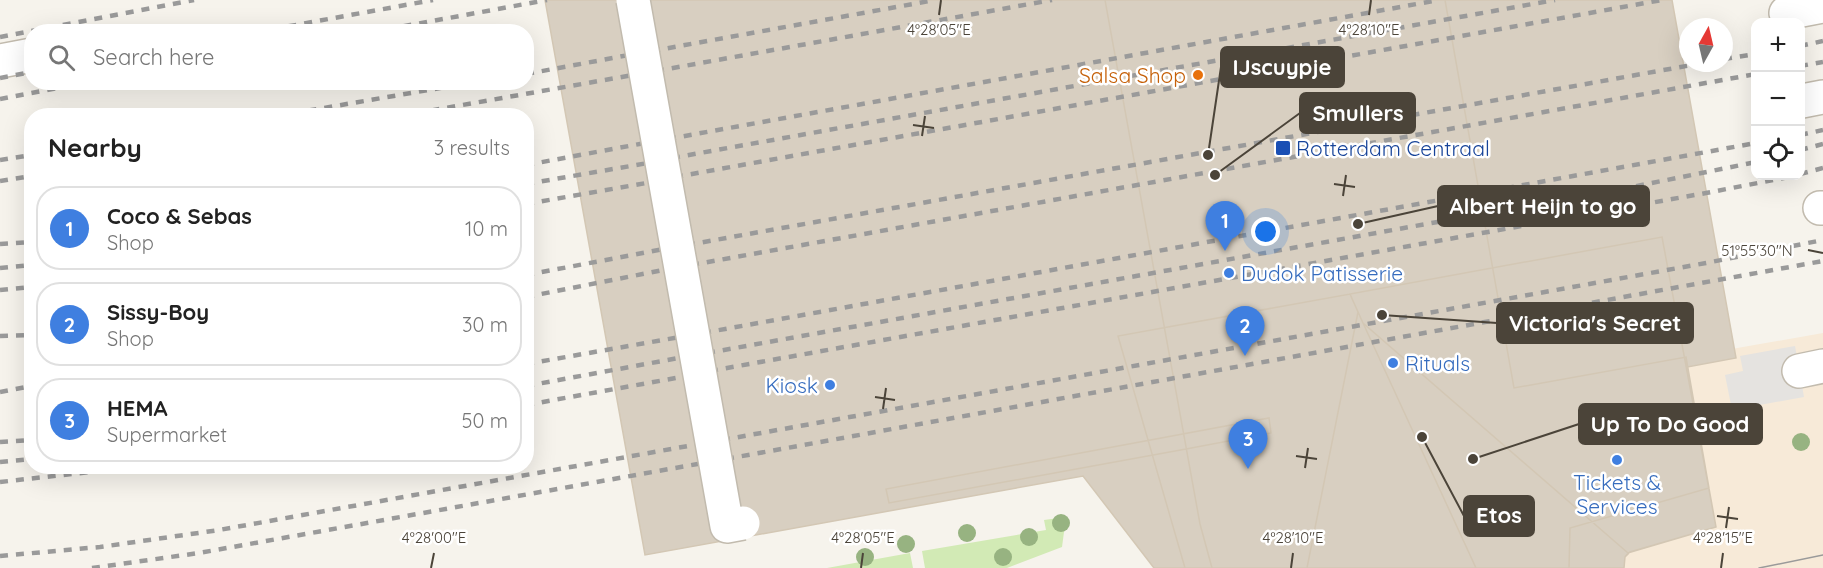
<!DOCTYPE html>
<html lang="en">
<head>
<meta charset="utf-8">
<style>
	body { margin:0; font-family:Quicksand,sans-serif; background:#f2f2f2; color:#222 }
	.controls { position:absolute; right:18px; top:18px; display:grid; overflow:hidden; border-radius:12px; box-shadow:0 6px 24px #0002 }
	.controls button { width:54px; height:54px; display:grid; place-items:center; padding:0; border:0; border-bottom:2px solid #e0e0e0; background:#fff; color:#222; font:30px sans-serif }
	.compass { position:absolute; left:1679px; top:18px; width:54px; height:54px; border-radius:50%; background:#fff; box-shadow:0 6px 24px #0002; rotate:8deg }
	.you { position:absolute; left:1266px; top:232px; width:21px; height:21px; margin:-15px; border:4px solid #fff; border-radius:50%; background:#1a73e8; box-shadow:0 0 0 9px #1a73e833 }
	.badge { display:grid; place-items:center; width:39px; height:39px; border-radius:50%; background:#fc3f1d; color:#fff; font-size:20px; font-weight:700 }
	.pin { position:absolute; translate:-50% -50px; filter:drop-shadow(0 2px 3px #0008) }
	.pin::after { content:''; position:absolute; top:32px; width:21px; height:18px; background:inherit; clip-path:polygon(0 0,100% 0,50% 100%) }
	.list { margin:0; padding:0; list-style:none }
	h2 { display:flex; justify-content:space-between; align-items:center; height:78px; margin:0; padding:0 24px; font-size:26px }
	h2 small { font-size:20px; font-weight:400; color:#767676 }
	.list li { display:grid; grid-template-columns:39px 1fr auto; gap:18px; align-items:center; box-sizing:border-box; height:84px; margin:0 12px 12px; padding:0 12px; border:2px solid #e0e0e0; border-radius:24px }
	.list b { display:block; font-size:22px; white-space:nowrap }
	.list p { margin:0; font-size:20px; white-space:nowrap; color:#767676 }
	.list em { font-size:20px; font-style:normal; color:#767676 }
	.icon { flex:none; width:33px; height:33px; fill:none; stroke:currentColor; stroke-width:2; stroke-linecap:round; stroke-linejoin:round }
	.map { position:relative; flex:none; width:1823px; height:568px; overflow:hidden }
	.search { position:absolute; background:#fff; box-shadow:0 6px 24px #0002; left:24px; top:24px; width:510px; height:66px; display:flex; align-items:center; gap:15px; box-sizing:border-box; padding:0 21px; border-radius:24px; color:#767676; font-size:22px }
	.panel { position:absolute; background:#fff; box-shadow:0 6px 24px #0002; left:24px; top:108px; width:510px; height:366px; border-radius:24px }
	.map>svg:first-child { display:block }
	.commercial { fill:#f7ead8 }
	.green { fill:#d2eab5 }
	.parking { fill:#e5e3e0 }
	.building { fill:#d8cfc1; stroke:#d3c7b4; stroke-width:1.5 }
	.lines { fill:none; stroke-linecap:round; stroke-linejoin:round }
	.minor-casing { stroke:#c2bbae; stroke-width:36 }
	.minor { stroke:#fff; stroke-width:33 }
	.tram { stroke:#9a9a9a; stroke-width:1.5 }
	.rail { stroke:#9a9a9a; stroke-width:4.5; stroke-dasharray:8 8; stroke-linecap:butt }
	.minor-bridge-casing { stroke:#c2bbae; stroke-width:36; stroke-linecap:butt }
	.minor-bridge { stroke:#fff; stroke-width:33 }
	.tree { fill:#97b381 }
	.ticks { fill:none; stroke:#4b4439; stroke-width:2 }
	.food-dot { fill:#e8710a; stroke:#fff; stroke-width:2 }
	.transit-dot { fill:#1a4fb4; stroke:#fff; stroke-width:2 }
	.shop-dot { fill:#3f7fe0; stroke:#fff; stroke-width:2 }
	.labels { text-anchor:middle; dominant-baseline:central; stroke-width:5; stroke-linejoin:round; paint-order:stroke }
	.food-label { font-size:21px; fill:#c56008; stroke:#fff; text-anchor:end }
	.transit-label { font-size:21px; fill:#164399; stroke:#fff; text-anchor:start }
	.shop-label { font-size:21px; fill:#366cbe; stroke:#fff; text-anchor:start }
	.ticks-label { font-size:15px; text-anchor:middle; fill:#4b4439; stroke:#fff; stroke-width:5; stroke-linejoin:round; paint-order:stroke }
	.leader { fill:none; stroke:#4b4439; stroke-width:2 }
	.callout-dot { fill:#4b4439; stroke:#fff; stroke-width:2 }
	.callout { fill:#4b4439; stroke:#4b4439; stroke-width:2 }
	.callout-label { font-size:22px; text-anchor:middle; font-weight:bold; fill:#fff }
</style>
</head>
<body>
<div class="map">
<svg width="1823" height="568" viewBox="0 0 1823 568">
	<rect width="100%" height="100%" fill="#f6f3ec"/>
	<path class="commercial" d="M 1823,333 L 1823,568 L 1569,568 L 1570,528 L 1709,488 L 1686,357 Z"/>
	<path class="green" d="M 1066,517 L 1062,547 L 1007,568 L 925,568 L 922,551 L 1046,530 L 1044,520 Z
		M 910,553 L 913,568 L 827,568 Z"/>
	<path class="parking" d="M 1795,346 L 1804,397 L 1732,410 L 1725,375 L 1743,371 L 1740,356 Z"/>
	<path class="building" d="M 545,0 L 1672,0 L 1736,358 L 1687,367 L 1716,527 L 1630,552 L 1625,557 L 1624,568 L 1154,568 L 1083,476 L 645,555 Z
		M 1105,0 L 1445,0 L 1514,388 L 1686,357 L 1709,488 L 1570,528 L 1569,568 L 1212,568 L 1200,524 Z
		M 1662,237 L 1716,527 L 1628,553 L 1363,323 L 1350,294 Z
		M 1350,294 L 1358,312 L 1307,568 L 1185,568 L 1118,336 Z
		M 1358,312 L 1363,323 L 1476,568 L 1307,568 Z
		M 1363,323 L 1628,553 L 1625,557 L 1624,568 L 1476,568 Z
		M 1269,418 L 1271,433 L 1186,449 L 889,503 L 886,489 Z"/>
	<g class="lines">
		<defs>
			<path id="minor" d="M 1786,13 L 1823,6
				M 0,61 L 32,55
				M 1802,101 L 1823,97
				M 1820,208 L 1823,208
				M 1799,371 L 1823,366"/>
		</defs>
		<use href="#minor" class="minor-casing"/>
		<use href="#minor" class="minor"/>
		<path class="tram" d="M 1759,568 L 1823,555"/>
		<path class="rail" d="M 257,32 L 433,0
			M 372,32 L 547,0
			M 0,37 L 194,0
			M 1800,46 L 1823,41
			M 652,51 L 935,0
			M 1724,59 L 1756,54
			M 1800,66 L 1823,62
			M 656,71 L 1052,0
			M 526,74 L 629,55
			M 0,78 L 32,72
			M 0,99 L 90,82
			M 277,116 L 475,82
			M 400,116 L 633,75
			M 1800,135 L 1823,130
			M 668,139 L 1439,0
			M 1800,150 L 1823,144
			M 672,158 L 1555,0
			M 0,160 L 32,155
			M 526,165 L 645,143
			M 1800,174 L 1823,168
			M 675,177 L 1662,0
			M 0,181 L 32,176
			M 526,184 L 648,163
			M 526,204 L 652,182
			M 0,244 L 32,242
			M 687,245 L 1703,63
			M 691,265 L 1756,74
			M 0,268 L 32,265
			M 526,275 L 664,249
			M 0,290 L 32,287
			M 526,297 L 668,269
			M 703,333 L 1756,143
			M 0,336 L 32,335
			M 707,353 L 1627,188 L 1756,162
			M 526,364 L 680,337
			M 710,371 L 1706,193 L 1794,176
			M 526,386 L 684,357
			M 0,392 L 32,386
			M 526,405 L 687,376
			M 722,440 L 1706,263 L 1823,240
			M 0,442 L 32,440
			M 726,459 L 1823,261
			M 0,462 L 32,459
			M 0,482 L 144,466
			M 0,556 L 100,547 L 219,530 L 699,444
			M 92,568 L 199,553 L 703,463"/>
		<defs>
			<path id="minor-bridge" d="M 633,0 L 727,526 L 743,523"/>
		</defs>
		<use href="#minor-bridge" class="minor-bridge-casing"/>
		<use href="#minor-bridge" class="minor-bridge"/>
	</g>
	<g class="tree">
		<circle cx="1801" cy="442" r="9"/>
		<circle cx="1061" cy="523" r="9"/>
		<circle cx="967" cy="533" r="9"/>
		<circle cx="1029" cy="537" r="9"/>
		<circle cx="906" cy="544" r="9"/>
		<circle cx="865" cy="557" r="9"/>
		<circle cx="1003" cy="557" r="9"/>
	</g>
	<path class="ticks" d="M 939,15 L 941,0M 1369,15 L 1371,0M 913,125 L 934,128M 922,136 L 925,116M 1334,184 L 1355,187M 1343,196 L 1346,175M 1808,250 L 1823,253M 875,397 L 895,400M 883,409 L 886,388M 1296,456 L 1317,459M 1305,468 L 1308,448M 1717,516 L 1738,519M 1726,528 L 1729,507M 431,568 L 434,553M 861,568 L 863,553M 1291,568 L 1293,553M 1721,568 L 1723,553"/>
	<circle class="food-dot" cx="1198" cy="75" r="6"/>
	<rect class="transit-dot" x="1275" y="140" width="16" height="16" rx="3"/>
	<g class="shop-dot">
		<circle cx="1229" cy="273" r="6"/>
		<circle cx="1393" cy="363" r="6"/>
		<circle cx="830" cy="385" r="6"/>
		<circle cx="1617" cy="460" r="6"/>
	</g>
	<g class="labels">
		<g class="food-label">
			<text x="1186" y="75">Salsa Shop</text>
		</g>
		<g class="transit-label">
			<text x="1296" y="148">Rotterdam Centraal</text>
		</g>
		<g class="shop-label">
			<text x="1241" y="273">Dudok Patisserie</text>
			<text x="1405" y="363">Rituals</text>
			<text x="818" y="385" text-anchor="end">Kiosk</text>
			<text x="1617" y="482" text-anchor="middle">Tickets &amp;<tspan x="1617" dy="24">Services</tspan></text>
		</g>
	</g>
	<g class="ticks-label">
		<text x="939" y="35">4°28'05"E</text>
		<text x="1369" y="35">4°28'10"E</text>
		<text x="1757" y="256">51°55'30"N</text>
		<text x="434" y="543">4°28'00"E</text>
		<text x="863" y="543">4°28'05"E</text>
		<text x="1293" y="543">4°28'10"E</text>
		<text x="1723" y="543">4°28'15"E</text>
	</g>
	<path class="leader" d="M1208 155L1221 67M1215 175L1300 113M1358 224L1438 206M1382 315L1497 323M1473 459L1579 424M1422 437L1464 516"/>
	<g class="callout-dot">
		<circle cx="1208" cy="155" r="6"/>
		<circle cx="1215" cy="175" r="6"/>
		<circle cx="1358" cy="224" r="6"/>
		<circle cx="1382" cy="315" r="6"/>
		<circle cx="1473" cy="459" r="6"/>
		<circle cx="1422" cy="437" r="6"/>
	</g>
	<g class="callout">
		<rect x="1221" y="47" width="123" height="40" rx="6"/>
		<rect x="1300" y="93" width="115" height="40" rx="6"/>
		<rect x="1438" y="186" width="211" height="40" rx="6"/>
		<rect x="1497" y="303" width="196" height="40" rx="6"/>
		<rect x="1579" y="404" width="183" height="40" rx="6"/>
		<rect x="1464" y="496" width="70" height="40" rx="6"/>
	</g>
	<g class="callout-label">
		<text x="1282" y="75">IJscuypje</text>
		<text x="1358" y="121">Smullers</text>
		<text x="1543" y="214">Albert Heijn to go</text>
		<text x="1595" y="331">Victoria's Secret</text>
		<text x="1670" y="432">Up To Do Good</text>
		<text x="1499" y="523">Etos</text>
	</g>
</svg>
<div class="controls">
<button>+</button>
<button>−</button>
<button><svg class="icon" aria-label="locate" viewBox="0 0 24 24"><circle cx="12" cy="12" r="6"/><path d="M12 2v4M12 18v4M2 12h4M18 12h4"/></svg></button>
</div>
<svg class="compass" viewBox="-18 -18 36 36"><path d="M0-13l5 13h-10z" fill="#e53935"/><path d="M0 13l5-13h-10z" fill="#767676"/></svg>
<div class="you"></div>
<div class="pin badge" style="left:1225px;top:251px;background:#3f7fe0">1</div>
<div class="pin badge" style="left:1245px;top:356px;background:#3f7fe0">2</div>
<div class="pin badge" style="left:1248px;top:469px;background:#3f7fe0">3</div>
<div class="search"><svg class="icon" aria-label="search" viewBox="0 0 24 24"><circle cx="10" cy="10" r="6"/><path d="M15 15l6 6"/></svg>Search here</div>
<section class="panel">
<h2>Nearby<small>3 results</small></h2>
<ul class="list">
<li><span class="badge" style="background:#3f7fe0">1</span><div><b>Coco &amp; Sebas</b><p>Shop</p></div><em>10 m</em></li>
<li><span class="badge" style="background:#3f7fe0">2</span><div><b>Sissy-Boy</b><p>Shop</p></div><em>30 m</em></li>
<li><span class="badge" style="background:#3f7fe0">3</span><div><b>HEMA</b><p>Supermarket</p></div><em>50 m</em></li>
</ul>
</section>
</div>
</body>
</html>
